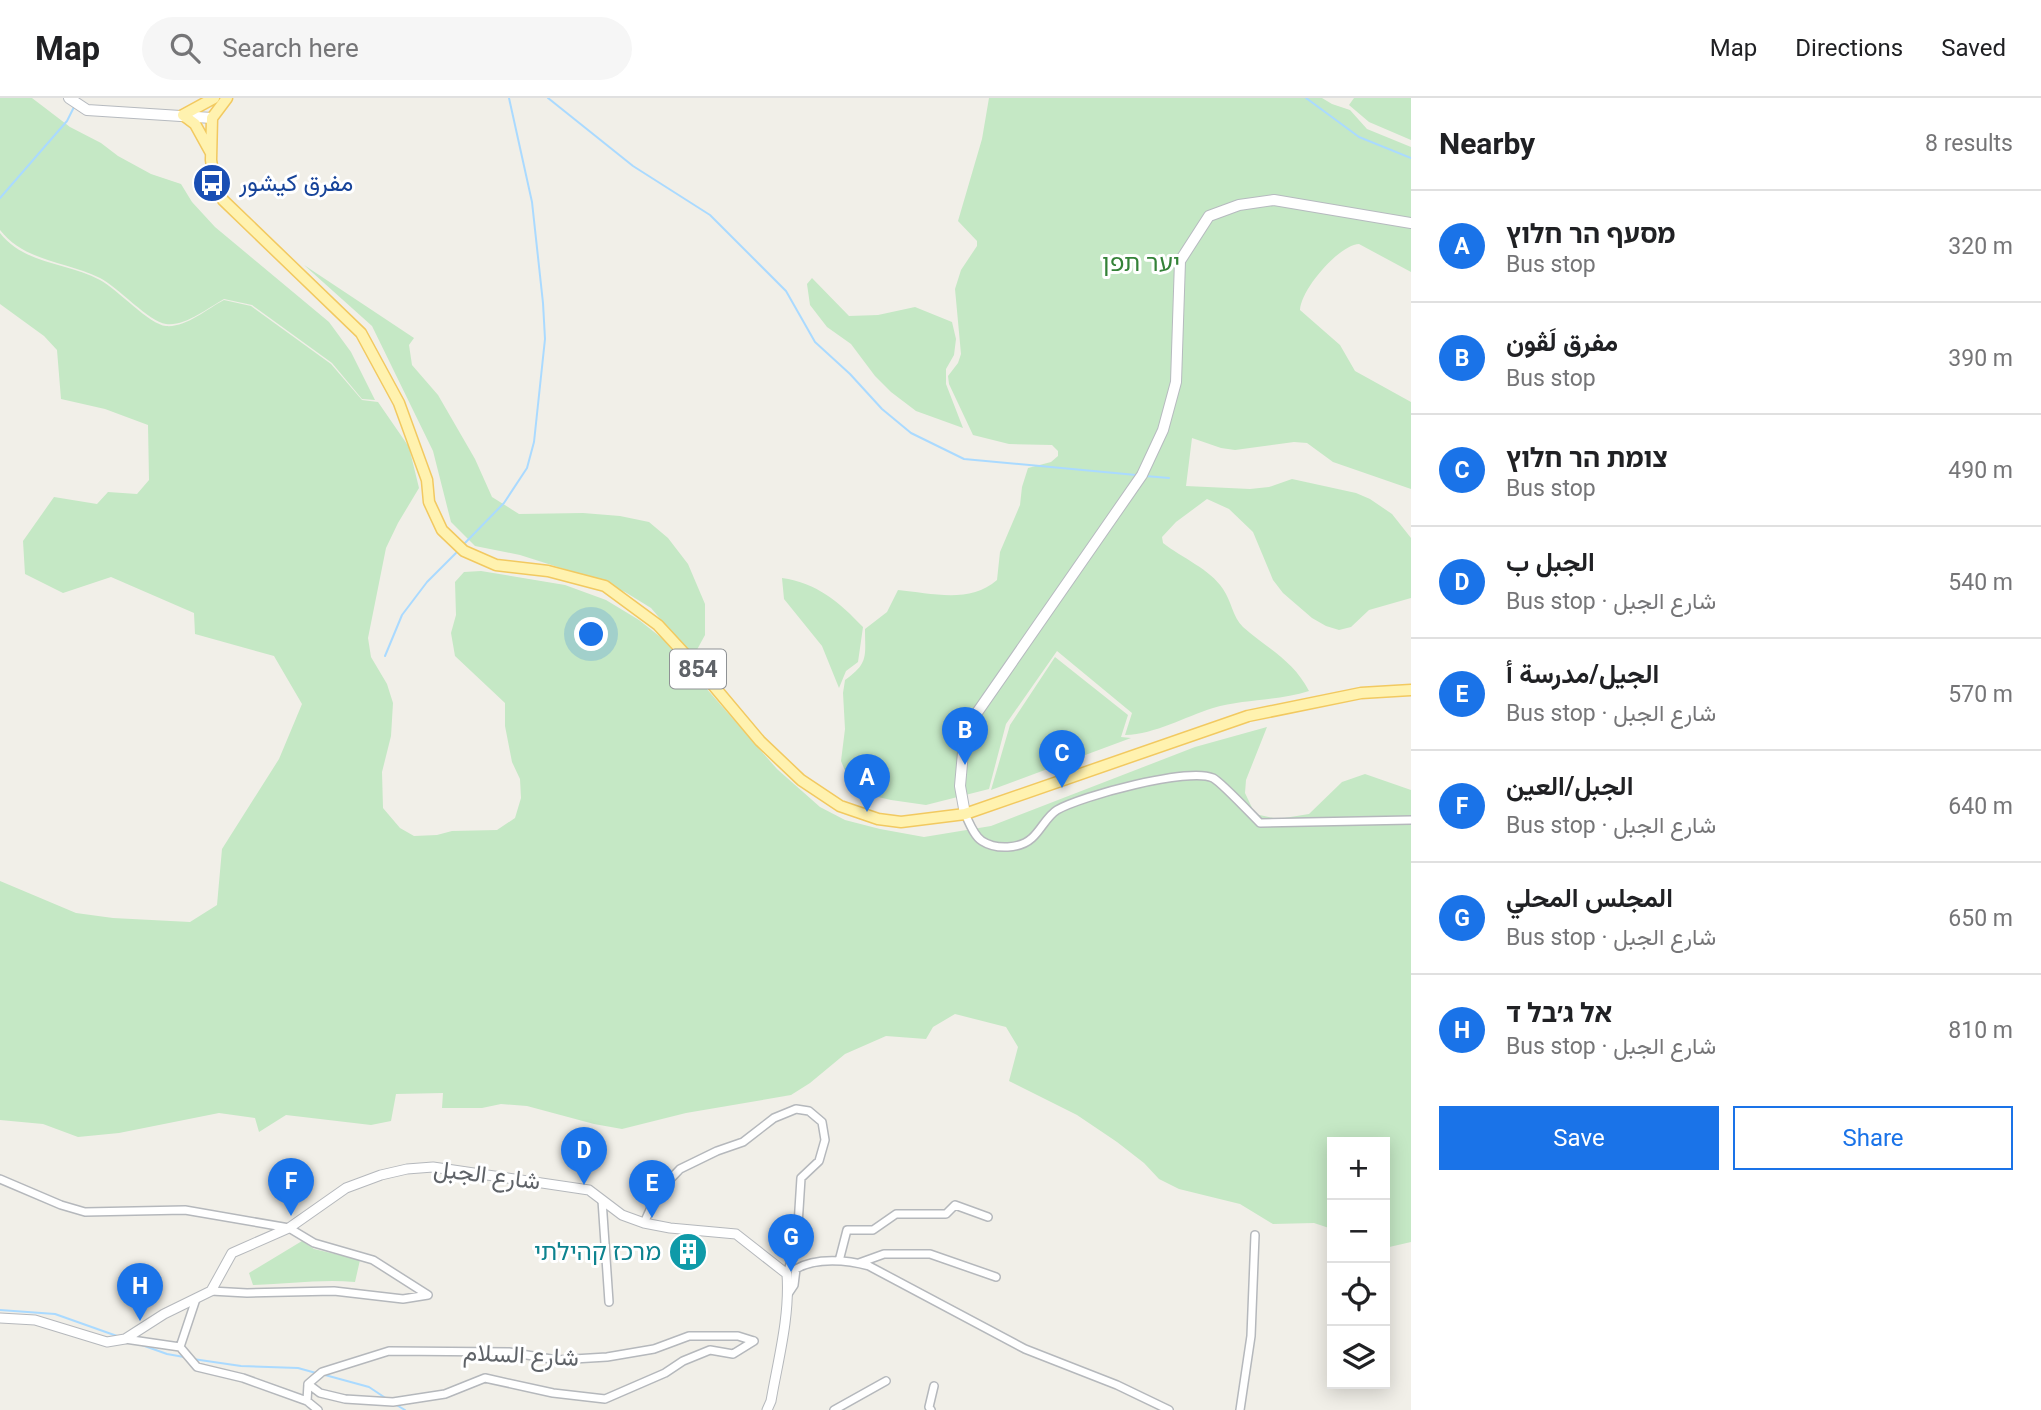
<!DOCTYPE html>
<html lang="en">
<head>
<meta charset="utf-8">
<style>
	body { margin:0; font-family:Roboto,Vazirmatn,"Noto Sans Hebrew",sans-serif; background:#f6f6f6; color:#202124 }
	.controls { position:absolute; right:21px; bottom:21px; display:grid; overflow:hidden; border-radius:0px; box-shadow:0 4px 18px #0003 }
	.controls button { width:63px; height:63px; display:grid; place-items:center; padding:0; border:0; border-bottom:2px solid #e0e0e0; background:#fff; color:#202124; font:35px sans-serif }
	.you { position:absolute; left:592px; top:537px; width:24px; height:24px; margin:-18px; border:5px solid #fff; border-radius:50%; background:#1a73e8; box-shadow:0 0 0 10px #1a73e833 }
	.badge { display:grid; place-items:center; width:46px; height:46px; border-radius:50%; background:#1a73e8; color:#fff; font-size:23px; font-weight:700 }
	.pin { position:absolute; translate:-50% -58px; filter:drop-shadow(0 2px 4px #0008) }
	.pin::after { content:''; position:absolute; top:37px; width:24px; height:21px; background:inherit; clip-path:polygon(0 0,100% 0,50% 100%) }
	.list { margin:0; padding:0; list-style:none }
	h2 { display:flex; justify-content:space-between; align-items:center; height:91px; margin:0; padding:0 28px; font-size:30px }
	h2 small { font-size:23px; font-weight:400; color:#757577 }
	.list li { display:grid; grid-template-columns:46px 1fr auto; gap:21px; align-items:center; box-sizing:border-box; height:112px; padding:0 28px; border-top:2px solid #e0e0e0 }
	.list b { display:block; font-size:26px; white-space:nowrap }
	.list p { margin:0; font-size:23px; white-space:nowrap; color:#757577 }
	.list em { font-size:23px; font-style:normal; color:#757577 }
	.actions { display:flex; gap:14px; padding:21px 28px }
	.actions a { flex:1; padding:16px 0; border:2px solid #1a73e8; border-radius:0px; text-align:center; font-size:24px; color:#1a73e8 }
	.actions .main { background:#1a73e8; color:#fff }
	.icon { flex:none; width:38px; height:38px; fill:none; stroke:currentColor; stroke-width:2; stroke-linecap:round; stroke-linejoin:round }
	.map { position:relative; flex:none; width:1411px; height:1312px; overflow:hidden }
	header { display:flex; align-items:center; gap:42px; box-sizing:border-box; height:98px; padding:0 35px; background:#fff; border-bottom:2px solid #e0e0e0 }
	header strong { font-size:33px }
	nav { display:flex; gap:38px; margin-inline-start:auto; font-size:24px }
	.search { width:490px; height:63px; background:#f6f6f6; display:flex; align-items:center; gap:18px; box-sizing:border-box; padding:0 24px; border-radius:38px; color:#757577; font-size:26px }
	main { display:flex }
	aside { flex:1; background:#fff }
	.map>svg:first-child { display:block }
	.green { fill:#c5e8c5 }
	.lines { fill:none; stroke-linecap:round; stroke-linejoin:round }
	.stream { stroke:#aadaff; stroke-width:2 }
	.minor-casing { stroke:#b5b8bc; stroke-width:10 }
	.tertiary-casing { stroke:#b5b8bc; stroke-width:11 }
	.secondary-casing { stroke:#b6babf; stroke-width:12 }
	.primary-casing { stroke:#f2c960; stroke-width:13 }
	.minor { stroke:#fff; stroke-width:7 }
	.tertiary { stroke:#fff; stroke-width:9 }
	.secondary { stroke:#fff; stroke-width:10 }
	.primary { stroke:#fff2af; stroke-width:10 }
	.labels { text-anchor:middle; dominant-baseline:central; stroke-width:6; stroke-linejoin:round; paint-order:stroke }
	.shield { fill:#fff; stroke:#8f9295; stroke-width:2 }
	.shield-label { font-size:23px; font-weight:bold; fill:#5f6368 }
	.transit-label { font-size:24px; fill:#164399; stroke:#fff; text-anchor:start }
	.park-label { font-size:24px; fill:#348238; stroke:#fff }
	.street-label { font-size:24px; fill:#5f6368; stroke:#fff }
	.culture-label { font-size:24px; fill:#0d838f; stroke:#fff; text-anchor:end }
</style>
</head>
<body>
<header>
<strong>Map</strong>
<div class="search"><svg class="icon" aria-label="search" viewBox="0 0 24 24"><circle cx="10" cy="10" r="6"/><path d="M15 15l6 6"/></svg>Search here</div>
<nav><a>Map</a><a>Directions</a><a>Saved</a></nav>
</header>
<main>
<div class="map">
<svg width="1411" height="1312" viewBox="0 0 1411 1312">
	<rect width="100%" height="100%" fill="#f1efe8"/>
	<path class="green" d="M 0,0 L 32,0 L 70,29 L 101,45 L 118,58 L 151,76 L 181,86 L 192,104 L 215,129 L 329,224 L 351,254 L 375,302 L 362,301 L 332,265 L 252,207 L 224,201 C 208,210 184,229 166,226 C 149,224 118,189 100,180 C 66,163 25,164 0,132 Z
		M 989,0 L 1322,0 L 1332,6 L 1350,12 L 1367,31 L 1411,49 L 1411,174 L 1359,146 C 1339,147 1301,191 1300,212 L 1340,247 L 1355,273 L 1411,304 L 1411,391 L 1333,364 L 1307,345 L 1294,344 L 1235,352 L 1221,350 L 1192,340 L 1186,388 L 1250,391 L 1269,389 L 1292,381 L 1356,395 L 1370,401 L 1392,416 L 1411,440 L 1411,500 L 1369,512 L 1351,529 L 1339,532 L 1326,528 L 1312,520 L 1283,495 L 1273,482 L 1253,434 L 1229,411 L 1207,401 L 1176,424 L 1162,439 L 1163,445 C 1182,460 1210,471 1223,491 C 1232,504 1232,518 1243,529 C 1268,551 1293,562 1309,593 C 1278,603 1244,601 1213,610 C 1184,619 1156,636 1125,637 L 1132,615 L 1057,553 L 1006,626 L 989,691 L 926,707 L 891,702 L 848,692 L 848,680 L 841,663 L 845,631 L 843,595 L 845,582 C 869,565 865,558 865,531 L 887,514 L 898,492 C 931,495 970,506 997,482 L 1000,454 L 1020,407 L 1022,389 L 1028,370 L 1051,364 L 1058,358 L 1058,353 L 1052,347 L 1009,346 L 973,337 L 949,286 L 948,278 L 958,265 L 961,256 L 955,191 L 961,172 L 977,148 L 977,143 L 958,123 L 982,41 Z
		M 1354,0 L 1411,0 L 1411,42 L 1369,24 L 1349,7 Z
		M 0,135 C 25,167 67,164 100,182 C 117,191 150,227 166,228 C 185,230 207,211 224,202 L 251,208 L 331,266 L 362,302 L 378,304 L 409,349 L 419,390 L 398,425 L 386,450 L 368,540 L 371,559 L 387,586 L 393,605 L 391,638 L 382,674 L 383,710 L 400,730 L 414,738 L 437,737 L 452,733 L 497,732 L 515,720 L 521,700 L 520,681 L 512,664 L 505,628 L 505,605 L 455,558 L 451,535 L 456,517 L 455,484 L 464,474 L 481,473 L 565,487 L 606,502 L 639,522 L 663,541 L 777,671 L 820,709 L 845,722 L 880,731 L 924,739 L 991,728 L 1195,649 L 1267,629 L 1246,682 L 1245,695 L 1255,716 L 1278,721 L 1309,716 L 1342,684 L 1365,676 L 1411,692 L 1411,1144 L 1385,1150 L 1385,1044 L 1332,1044 L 1332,1131 L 1314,1125 L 1273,1126 L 1240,1106 L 1179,1091 L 1159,1081 L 1144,1065 L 1117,1044 L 1077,1017 L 1009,983 L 1018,949 L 1006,929 L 955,916 L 933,929 L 926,941 L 886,938 L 845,956 L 810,985 L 791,997 L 686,1015 L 622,1031 L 594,1026 L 527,1008 L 501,1006 L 482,1010 L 442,1010 L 443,995 L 396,996 L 391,1023 L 371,1027 L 286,1017 L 259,1034 L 255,1020 L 219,1015 L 119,1035 L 78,1039 L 43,1026 L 0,1022 L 0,783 L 76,815 L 113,820 L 190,824 L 217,807 L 222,751 L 279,661 L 302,606 L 274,558 L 195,536 L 194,515 L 111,479 L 63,495 L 25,476 L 23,443 L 54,399 L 97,406 L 108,394 L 137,396 L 149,382 L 148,327 L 105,311 L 61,301 L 57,252 L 44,238 L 0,206 Z
		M 304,167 L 414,240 L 409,247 L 412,267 L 438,297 L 475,361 L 492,399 L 519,416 L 583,415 L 620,418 L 649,424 L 668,440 L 688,466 L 705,506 L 705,537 L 693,559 L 651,510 L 625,494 L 583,477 L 520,457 L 475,448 L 451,424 L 433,353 L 372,228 Z
		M 812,180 L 849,218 L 878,217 L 915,209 L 952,224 L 956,241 L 954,257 L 946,271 L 946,286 L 963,330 L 916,313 L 891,294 L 875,278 L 851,246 L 827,229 L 810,207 L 807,186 Z
		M 782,480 C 817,485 839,504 863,529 L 858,564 L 846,573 L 839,590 L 822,548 L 784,501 Z
		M 1055,559 L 1128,617 L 1121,639 L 1131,640 L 991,692 L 1010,627 Z
		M 302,1143 L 314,1151 L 360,1162 L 355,1184 C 321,1181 287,1186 253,1187 L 249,1175 Z"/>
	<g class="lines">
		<path class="stream" d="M 548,0 L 633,68 L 710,117 L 786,193 L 815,244 L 850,276 L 882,311 L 911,335 L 964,361 L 1136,377
			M 1306,0 L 1359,39 L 1411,60
			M 0,100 L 67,23 L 74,9
			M 1145,378 L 1169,380
			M 463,447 L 504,405 L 527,370 L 534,344 L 545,241 L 543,205 L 532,104 L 509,0
			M 385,558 L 402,517 L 427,484 L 457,454
			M 0,1212 L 55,1216 L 117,1238
			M 139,1246 L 167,1256 L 184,1259
			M 193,1261 L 241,1268 L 298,1270 L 316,1275
			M 325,1277 L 369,1289 L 387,1301
			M 395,1306 L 405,1312"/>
		<defs>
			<path id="minor" d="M 965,716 C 969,724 974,738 982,743 C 996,752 1020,751 1032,740 C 1041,732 1047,718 1057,712 C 1081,698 1189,669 1213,680 C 1221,684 1251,716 1260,725 L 1411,722
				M 0,1081 L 61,1107 L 85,1114 L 185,1112 L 289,1130 L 314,1145 L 373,1162 L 428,1197 L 403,1201 L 334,1193 L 247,1195 L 211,1193
				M 602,1102 L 609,1204
				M 644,1125 L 658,1094 L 680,1071 L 717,1053 L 743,1044 L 774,1020 L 796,1011 L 809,1013 L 822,1024 L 825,1042 L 819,1063 L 801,1080 L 797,1143 L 787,1176
				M 839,1163 L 847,1132 L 873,1132 L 896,1116 L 946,1116 L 955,1107 L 988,1119
				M 859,1165 L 884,1156 L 930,1156 L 996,1179
				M 788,1196 L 794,1187 L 796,1171 C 816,1159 848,1162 869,1168 L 1025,1251 L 1117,1287 L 1169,1312
				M 196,1201 L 180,1249 L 197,1269 L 243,1280 L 307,1303 L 318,1312
				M 125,1241 L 180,1249
				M 308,1286 L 320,1295 L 345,1301 L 393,1304 L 445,1296 L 485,1280 L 553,1295 L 605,1301 L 665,1275 L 683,1263 L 710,1252 L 733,1256 L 754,1243
				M 307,1303 L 308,1286 L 322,1274 L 389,1253 L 509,1254 L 557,1262 L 607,1259 L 654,1251 L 689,1238 L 738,1238 L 754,1243
				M 834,1312 L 886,1283
				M 931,1312 L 929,1309 L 934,1288
				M 1240,1312 L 1251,1238 L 1255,1137"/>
			<path id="tertiary" d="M 0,1220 L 35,1222 L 107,1244 L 125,1241 L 164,1216 L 211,1193 L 232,1155 L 289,1130 L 346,1090 L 381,1077 L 407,1071 L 433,1069 L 589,1092 L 622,1117 L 644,1125 L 670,1130 L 736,1136 L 787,1176 C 790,1219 778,1262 771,1303 L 767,1312"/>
			<path id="secondary" d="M 69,0 L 87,12 L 212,20
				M 965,716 L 960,688 L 965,632 L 1142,377 L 1163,332 L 1176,284 L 1180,163 L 1209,118 L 1239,107 L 1274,102 L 1411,125"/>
			<path id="primary" d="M 227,0 L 212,20 L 211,62 L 214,81 L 223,102 L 361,235 L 399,305 L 427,382 L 429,404 L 442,432 L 464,453 L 496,467 L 548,473 L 605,488 L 658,527 L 707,580 L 760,643 L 801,682 L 840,708 L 878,721 L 901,724 L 965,716 L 1248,618 L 1361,595 L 1411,592
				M 183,17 L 195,26 L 211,55
				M 183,17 L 214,0"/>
		</defs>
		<use href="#minor" class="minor-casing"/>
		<use href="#tertiary" class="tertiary-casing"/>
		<use href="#secondary" class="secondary-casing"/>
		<use href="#primary" class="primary-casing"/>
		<use href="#minor" class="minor"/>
		<use href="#tertiary" class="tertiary"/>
		<use href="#secondary" class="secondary"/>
		<use href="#primary" class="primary"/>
	</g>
	<defs>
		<symbol id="bus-disc" viewBox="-11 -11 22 22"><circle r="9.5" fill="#1a4fb4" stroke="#fff"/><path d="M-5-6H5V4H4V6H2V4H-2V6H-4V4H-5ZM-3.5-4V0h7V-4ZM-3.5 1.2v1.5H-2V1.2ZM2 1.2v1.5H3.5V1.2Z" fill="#fff"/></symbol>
		<symbol id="building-disc" viewBox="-11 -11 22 22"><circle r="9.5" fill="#0f9aa8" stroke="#fff"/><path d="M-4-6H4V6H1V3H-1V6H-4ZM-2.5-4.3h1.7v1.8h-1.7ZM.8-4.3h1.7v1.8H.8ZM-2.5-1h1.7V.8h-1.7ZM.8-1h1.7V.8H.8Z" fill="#fff"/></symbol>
	</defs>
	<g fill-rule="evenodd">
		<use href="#bus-disc" x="190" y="63" width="44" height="44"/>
		<use href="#building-disc" x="666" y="1132" width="44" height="44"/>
	</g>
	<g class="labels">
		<rect class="shield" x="670" y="551.5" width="56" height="39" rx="5"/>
		<g class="shield-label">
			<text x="698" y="571">854</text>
		</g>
		<g class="transit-label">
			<text x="239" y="85">مفرق كيشور</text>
		</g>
		<g class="park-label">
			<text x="1141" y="165">יער תפן</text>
		</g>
		<g class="street-label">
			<text transform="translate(487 1077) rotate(7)">شارع الجبل</text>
			<text transform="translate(521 1257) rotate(3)">شارع السلام</text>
		</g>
		<g class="culture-label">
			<text x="661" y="1154">מרכז קהילתי</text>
		</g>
	</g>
</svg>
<div class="controls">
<button>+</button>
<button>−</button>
<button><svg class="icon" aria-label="locate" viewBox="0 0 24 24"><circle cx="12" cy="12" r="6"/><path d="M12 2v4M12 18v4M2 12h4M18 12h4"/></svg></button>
<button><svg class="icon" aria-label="layers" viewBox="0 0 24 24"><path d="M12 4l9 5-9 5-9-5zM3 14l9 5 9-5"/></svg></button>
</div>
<div class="you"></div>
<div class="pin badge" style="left:867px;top:714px">A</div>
<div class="pin badge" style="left:965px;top:667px">B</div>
<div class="pin badge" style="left:1062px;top:690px">C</div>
<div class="pin badge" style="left:584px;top:1087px">D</div>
<div class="pin badge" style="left:652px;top:1120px">E</div>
<div class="pin badge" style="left:291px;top:1118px">F</div>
<div class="pin badge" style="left:791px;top:1174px">G</div>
<div class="pin badge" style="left:140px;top:1223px">H</div>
</div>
<aside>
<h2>Nearby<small>8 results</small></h2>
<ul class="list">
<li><span class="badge">A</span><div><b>מסעף הר חלוץ</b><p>Bus stop</p></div><em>320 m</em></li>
<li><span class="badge">B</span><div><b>مفرق لَڤون</b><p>Bus stop</p></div><em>390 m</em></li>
<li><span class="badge">C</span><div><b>צומת הר חלוץ</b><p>Bus stop</p></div><em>490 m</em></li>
<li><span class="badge">D</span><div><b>الجبل ب</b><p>Bus stop · شارع الجبل</p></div><em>540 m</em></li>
<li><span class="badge">E</span><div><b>الجيل/مدرسة أ</b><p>Bus stop · شارع الجبل</p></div><em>570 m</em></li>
<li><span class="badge">F</span><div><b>الجبل/العين</b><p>Bus stop · شارع الجبل</p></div><em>640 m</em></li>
<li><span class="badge">G</span><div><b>المجلس المحلي</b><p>Bus stop · شارع الجبل</p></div><em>650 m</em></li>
<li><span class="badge">H</span><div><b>אל ג׳בל ד</b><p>Bus stop · شارع الجبل</p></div><em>810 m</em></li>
</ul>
<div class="actions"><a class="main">Save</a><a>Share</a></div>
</aside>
</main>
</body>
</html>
